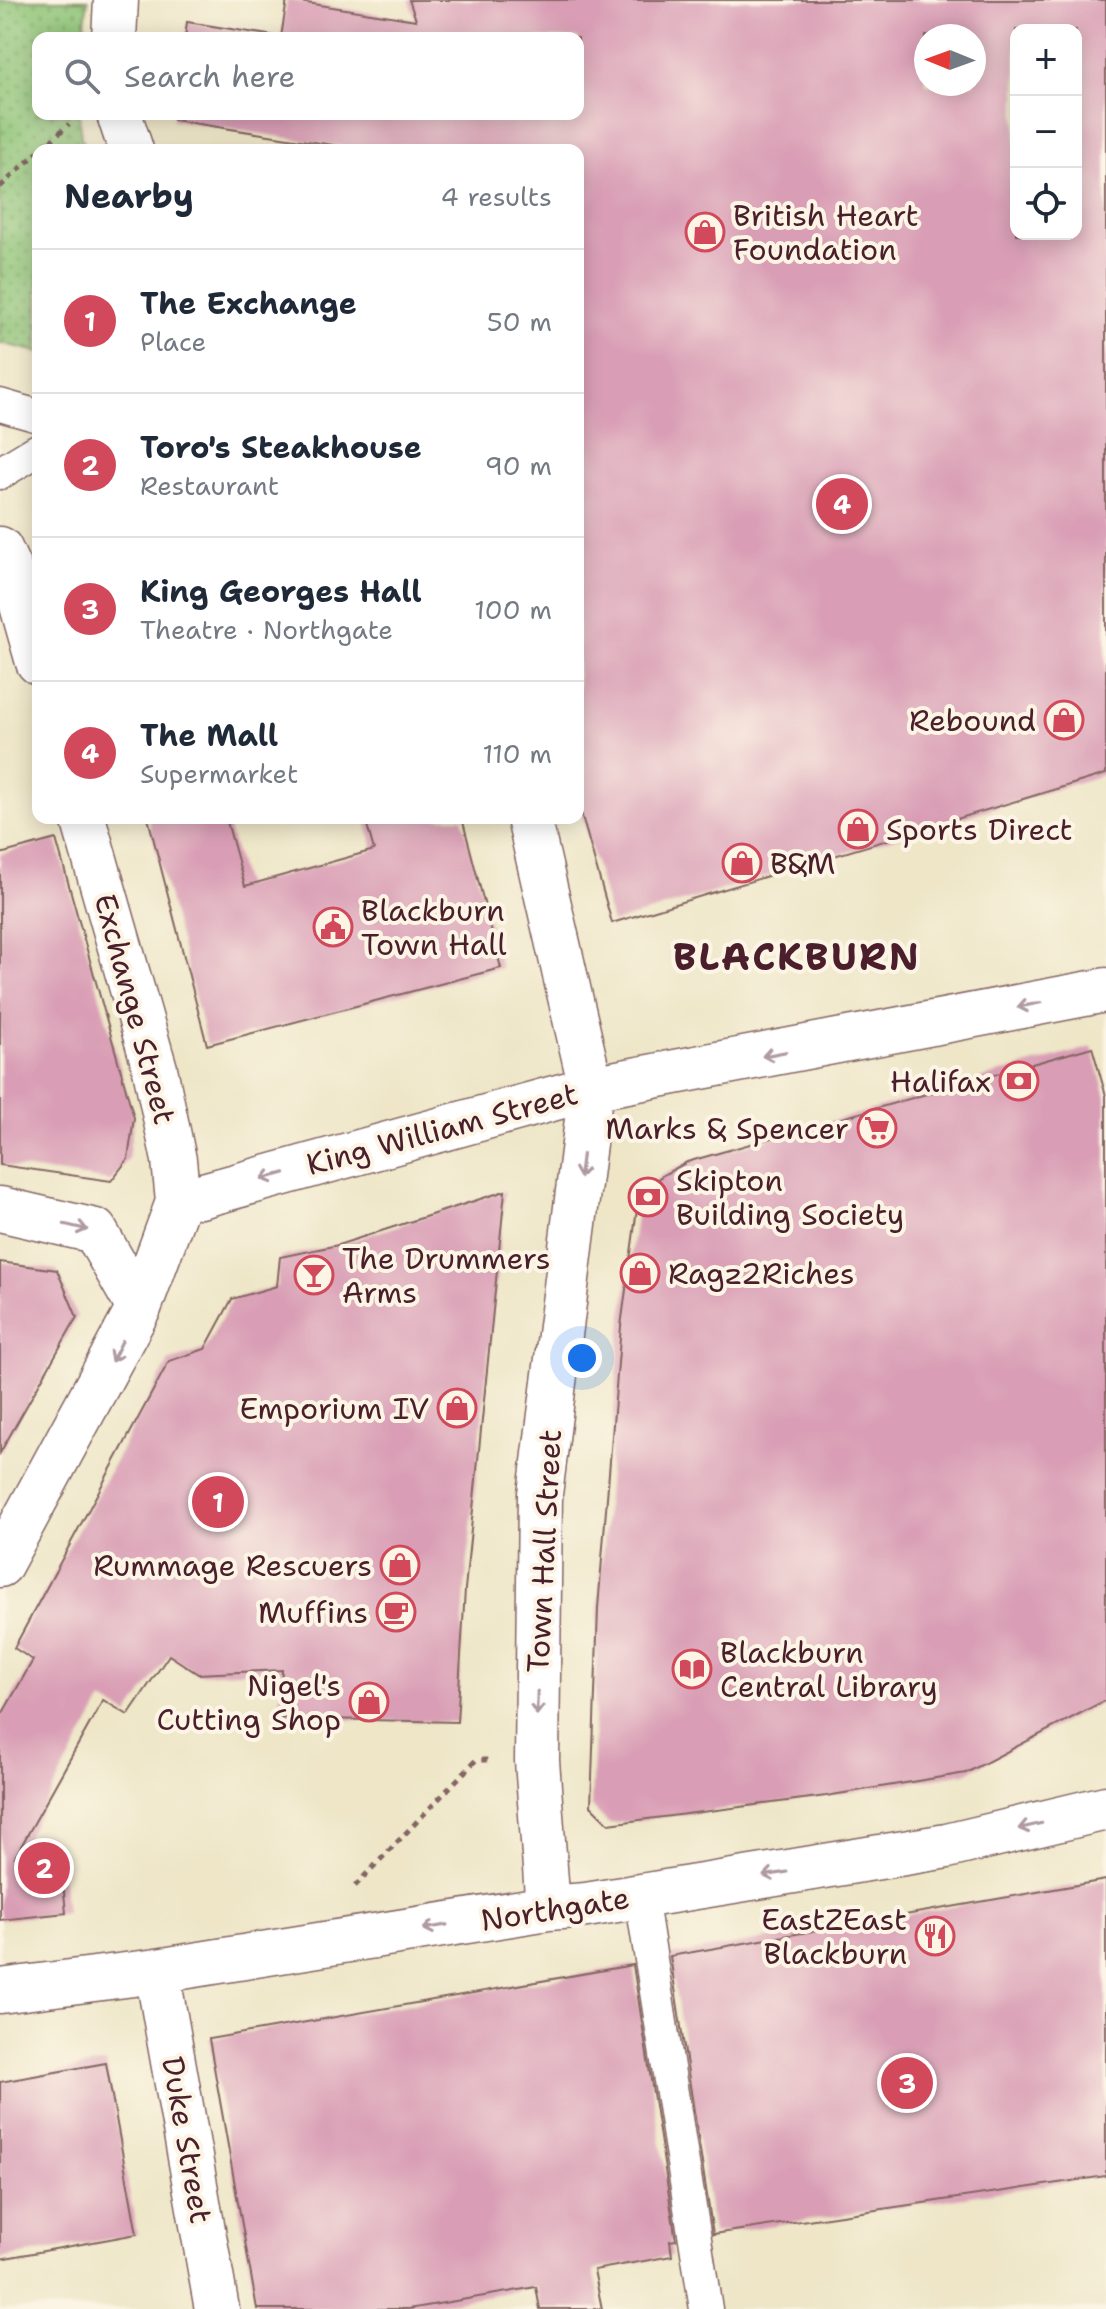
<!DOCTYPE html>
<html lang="en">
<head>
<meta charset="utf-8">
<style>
	body { margin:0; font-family:"Shantell Sans",sans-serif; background:#f6f6f7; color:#1f2937 }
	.controls { position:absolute; right:24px; top:24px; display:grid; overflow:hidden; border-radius:16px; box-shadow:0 4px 20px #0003 }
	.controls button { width:72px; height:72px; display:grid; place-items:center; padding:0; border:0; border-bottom:2px solid #e0e1e3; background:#fff; color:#1f2937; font:40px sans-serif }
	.compass { position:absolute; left:914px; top:24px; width:72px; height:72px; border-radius:50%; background:#fff; box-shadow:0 4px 20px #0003; rotate:271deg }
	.you { position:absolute; left:582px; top:1358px; width:28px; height:28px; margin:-20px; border:6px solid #fff; border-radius:50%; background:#1a73e8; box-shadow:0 0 0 12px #1a73e833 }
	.badge { display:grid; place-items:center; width:52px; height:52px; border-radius:50%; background:#d1495b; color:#fff; font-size:26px; font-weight:700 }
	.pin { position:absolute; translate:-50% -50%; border:4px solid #fff; box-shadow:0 2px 8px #0006 }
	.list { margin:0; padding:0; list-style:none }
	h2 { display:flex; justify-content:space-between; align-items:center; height:104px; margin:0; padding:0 32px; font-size:34px }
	h2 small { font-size:26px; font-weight:400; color:#747a83 }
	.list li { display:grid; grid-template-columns:52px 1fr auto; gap:24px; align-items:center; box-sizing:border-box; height:144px; padding:0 32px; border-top:2px solid #e0e1e3 }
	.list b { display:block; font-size:30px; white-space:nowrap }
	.list p { margin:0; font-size:26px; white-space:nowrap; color:#747a83 }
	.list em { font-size:26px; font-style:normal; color:#747a83 }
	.icon { flex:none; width:44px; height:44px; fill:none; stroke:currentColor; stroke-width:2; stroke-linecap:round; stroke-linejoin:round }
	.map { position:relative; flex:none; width:1106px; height:2309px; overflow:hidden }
	.search { position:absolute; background:#fff; box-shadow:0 4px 20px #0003; left:32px; top:32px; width:552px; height:88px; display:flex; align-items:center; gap:20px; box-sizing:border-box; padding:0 28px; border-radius:16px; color:#747a83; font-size:30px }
	.panel { position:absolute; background:#fff; box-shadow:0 4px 20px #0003; left:32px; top:144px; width:552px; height:680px; border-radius:16px }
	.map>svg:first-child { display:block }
	.grass { fill:url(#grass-dots); stroke:#6c7150; stroke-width:2 }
	.building { fill:#d99eb5; fill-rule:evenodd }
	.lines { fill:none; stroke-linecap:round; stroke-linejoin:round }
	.lane-casing { stroke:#836562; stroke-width:35 }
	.street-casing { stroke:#836562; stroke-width:47 }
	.path { stroke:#836562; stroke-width:5; stroke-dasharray:6 6; stroke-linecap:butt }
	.lane { stroke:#fff; stroke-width:32 }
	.street { stroke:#fff; stroke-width:44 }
	.oneway { stroke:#ae9aa0 }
	.labels { text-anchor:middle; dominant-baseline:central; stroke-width:8; stroke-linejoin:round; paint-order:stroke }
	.poi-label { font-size:30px; fill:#4a1f2b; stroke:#fcf5e5; text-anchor:start }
	.street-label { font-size:30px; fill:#4a1f2b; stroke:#fcf5e5 }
	.district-label { font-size:38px; font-weight:bold; letter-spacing:2px; fill:#4a1f2b; stroke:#fcf5e5 }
</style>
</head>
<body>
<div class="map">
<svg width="1106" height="2309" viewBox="0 0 1106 2309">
	<defs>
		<pattern id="grass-dots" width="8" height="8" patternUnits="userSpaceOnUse" patternTransform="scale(2)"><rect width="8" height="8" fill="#8dc376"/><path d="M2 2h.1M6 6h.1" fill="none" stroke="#759e61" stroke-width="1.8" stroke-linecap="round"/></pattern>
	</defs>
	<rect width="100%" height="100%" fill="#fcf5e5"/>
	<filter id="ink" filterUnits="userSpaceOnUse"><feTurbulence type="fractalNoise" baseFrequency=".0125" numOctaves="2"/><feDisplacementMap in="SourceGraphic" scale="16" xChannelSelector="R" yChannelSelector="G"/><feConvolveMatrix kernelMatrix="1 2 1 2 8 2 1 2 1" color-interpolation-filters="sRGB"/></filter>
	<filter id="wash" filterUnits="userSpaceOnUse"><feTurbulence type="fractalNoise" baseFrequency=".006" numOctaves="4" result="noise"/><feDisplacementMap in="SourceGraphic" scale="32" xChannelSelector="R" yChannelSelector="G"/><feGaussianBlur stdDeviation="1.8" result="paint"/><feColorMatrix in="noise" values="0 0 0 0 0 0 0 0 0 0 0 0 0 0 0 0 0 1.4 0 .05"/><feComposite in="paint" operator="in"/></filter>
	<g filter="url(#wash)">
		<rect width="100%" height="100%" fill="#eee6c7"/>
		<path class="grass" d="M 0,0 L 88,0 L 83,38 L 38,38 L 38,114 L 79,114 L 81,139 L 90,150 L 38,150 L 38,352 L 0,343 Z"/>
		<g id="blocks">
			<path class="building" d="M 287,0 L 416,20 L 409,0 L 1106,0 L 1106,774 L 612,923 L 578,802 L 578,150 L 365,150 L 173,120 L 174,114 L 578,114 L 578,38 L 185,38 L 187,22 L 281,37 ZM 1016,30 L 1076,30 L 1076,234 L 1016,234 ZM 926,36 L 974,36 L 974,84 L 926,84 Z
				M 148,818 L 226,818 L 245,886 L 374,850 L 365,818 L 462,818 L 501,968 L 207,1045 Z
				M 56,839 L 134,1118 L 128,1159 L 111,1181 L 0,1165 L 0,854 Z
				M 1092,1047 L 1106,1096 L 1106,1700 L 966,1773 L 826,1796 L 609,1824 L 591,1806 L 598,1608 L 621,1326 L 637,1209 L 647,1187 L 663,1175 L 687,1162 Z
				M 505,1191 L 465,1589 L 457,1722 L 279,1718 L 282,1670 L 198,1674 L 169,1655 L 128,1715 L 103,1700 L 15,1857 L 60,1851 L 66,1913 L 0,1920 L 0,1718 L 33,1660 L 14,1648 L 169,1361 L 205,1349 L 232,1299 L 277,1286 L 280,1257 L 338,1245 Z
				M 0,1262 L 57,1270 L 77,1317 L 0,1453 Z
				M 1106,1880 L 1106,2176 L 713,2234 L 670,1956 Z
				M 633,1965 L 676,2240 L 670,2241 L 672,2256 L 594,2270 L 602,2309 L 540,2309 L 536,2287 L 409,2309 L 257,2309 L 209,2039 Z
				M 106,2063 L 137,2234 L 0,2259 L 0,2082 Z"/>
		</g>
	</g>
	<g filter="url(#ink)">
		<use href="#blocks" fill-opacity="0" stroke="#836562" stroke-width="2"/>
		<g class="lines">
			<defs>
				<path id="lane" d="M 0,405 L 38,416
					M 0,473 L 38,450
					M 641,1896 L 706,2309"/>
				<path id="street" d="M 114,38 L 116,0
					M 119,114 L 131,150
					M 0,549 L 16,584 L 38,662
					M 529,818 L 591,1088 L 540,1494 L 537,1761 L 548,1908
					M 200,1196 L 591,1088 L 1106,990
					M 0,1209 L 95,1231 L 139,1308
					M 0,1565 L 139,1308 L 178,1202 L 174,1160 L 155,1069 L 83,818
					M 157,1971 L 217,2309
					M 0,1991 L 157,1971 L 548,1908 L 586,1905 L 947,1846 L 1106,1808"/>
			</defs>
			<use href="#lane" class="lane-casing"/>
			<use href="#street" class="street-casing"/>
			<path class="path" d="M 41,150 L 69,124
				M 0,187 L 38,152
				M 355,1886 L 476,1760 L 488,1760"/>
			<use href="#lane" class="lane"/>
			<use href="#street" class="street"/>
		</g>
		<defs><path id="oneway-shaft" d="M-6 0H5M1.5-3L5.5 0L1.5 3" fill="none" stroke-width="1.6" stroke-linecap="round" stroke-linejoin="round" transform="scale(2)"/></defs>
		<g class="oneway">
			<use href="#oneway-shaft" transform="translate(1029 1005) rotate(169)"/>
			<use href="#oneway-shaft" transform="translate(774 1054) rotate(169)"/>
			<use href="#oneway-shaft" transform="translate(581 1166) rotate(97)"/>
			<use href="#oneway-shaft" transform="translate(273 1176) rotate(165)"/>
			<use href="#oneway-shaft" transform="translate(76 1227) rotate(13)"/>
			<use href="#oneway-shaft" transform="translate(117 1351) rotate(117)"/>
			<use href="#oneway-shaft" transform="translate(537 1703) rotate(91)"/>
			<use href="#oneway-shaft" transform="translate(1030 1826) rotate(167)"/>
			<use href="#oneway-shaft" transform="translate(775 1874) rotate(171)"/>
			<use href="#oneway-shaft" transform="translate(435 1927) rotate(170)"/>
		</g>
	</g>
	<defs>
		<symbol id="shop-ring" viewBox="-11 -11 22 22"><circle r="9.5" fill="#fcf5e5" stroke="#d1495b" stroke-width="1.5"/><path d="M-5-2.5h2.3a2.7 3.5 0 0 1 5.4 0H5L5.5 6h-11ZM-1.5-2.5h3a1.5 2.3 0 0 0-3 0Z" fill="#d1495b"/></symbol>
		<symbol id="civic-ring" viewBox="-11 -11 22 22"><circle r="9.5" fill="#fcf5e5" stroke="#d1495b" stroke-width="1.5"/><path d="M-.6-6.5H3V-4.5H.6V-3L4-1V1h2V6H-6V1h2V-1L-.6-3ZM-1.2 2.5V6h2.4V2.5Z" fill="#d1495b"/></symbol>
		<symbol id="bank-ring" viewBox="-11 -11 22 22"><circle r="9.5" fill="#fcf5e5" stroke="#d1495b" stroke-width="1.5"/><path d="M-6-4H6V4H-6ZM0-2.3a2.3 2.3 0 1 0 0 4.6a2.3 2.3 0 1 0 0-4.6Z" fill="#d1495b"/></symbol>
		<symbol id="supermarket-ring" viewBox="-11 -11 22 22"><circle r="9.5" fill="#fcf5e5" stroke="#d1495b" stroke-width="1.5"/><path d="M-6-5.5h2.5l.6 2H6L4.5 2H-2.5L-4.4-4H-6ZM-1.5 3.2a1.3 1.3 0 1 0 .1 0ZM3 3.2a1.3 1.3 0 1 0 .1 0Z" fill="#d1495b"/></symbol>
		<symbol id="bar-ring" viewBox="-11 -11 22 22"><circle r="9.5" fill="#fcf5e5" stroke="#d1495b" stroke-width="1.5"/><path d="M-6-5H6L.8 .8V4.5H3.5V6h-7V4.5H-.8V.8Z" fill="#d1495b"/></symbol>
		<symbol id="cafe-ring" viewBox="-11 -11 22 22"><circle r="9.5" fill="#fcf5e5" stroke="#d1495b" stroke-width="1.5"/><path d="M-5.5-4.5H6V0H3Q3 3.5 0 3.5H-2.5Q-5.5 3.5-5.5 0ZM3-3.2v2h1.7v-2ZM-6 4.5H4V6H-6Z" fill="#d1495b"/></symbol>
		<symbol id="library-ring" viewBox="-11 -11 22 22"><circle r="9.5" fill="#fcf5e5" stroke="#d1495b" stroke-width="1.5"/><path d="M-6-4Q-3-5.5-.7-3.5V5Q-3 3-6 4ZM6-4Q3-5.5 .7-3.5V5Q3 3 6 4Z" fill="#d1495b"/></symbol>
		<symbol id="restaurant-ring" viewBox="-11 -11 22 22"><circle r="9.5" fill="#fcf5e5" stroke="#d1495b" stroke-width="1.5"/><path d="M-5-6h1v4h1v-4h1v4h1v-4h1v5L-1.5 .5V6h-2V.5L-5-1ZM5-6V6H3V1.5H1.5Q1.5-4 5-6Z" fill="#d1495b"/></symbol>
	</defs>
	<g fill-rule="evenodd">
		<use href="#shop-ring" x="683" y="210" width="44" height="44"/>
		<use href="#shop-ring" x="1042" y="698" width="44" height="44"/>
		<use href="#shop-ring" x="836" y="807" width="44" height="44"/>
		<use href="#shop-ring" x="720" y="841" width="44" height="44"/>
		<use href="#civic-ring" x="311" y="905" width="44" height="44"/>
		<use href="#bank-ring" x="997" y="1059" width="44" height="44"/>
		<use href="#supermarket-ring" x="855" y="1106" width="44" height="44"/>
		<use href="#bank-ring" x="626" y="1175" width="44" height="44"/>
		<use href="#shop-ring" x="618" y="1251" width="44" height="44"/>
		<use href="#bar-ring" x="292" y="1253" width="44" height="44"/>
		<use href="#shop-ring" x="435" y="1386" width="44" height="44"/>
		<use href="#shop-ring" x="378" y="1543" width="44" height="44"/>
		<use href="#cafe-ring" x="374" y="1590" width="44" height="44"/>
		<use href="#library-ring" x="670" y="1647" width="44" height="44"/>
		<use href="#shop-ring" x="347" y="1680" width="44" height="44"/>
		<use href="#restaurant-ring" x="913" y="1914" width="44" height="44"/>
	</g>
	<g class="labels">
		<g class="poi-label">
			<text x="733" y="215">British Heart<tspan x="733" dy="34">Foundation</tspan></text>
			<text x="1036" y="720" text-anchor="end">Rebound</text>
			<text x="886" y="829">Sports Direct</text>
			<text x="770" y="863">B&amp;M</text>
			<text x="361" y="910">Blackburn<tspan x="361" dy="34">Town Hall</tspan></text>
			<text x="991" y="1081" text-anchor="end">Halifax</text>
			<text x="849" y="1128" text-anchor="end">Marks &amp; Spencer</text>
			<text x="676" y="1180">Skipton<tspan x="676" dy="34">Building Society</tspan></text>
			<text x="342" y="1258">The Drummers<tspan x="342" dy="34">Arms</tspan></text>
			<text x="668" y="1273">Ragz2Riches</text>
			<text x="429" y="1408" text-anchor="end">Emporium IV</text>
			<text x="372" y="1565" text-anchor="end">Rummage Rescuers</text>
			<text x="368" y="1612" text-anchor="end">Muffins</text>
			<text x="720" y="1652">Blackburn<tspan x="720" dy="34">Central Library</tspan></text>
			<text x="341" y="1685" text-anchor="end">Nigel's<tspan x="341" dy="34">Cutting Shop</tspan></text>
			<text x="907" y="1919" text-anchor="end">EastZEast<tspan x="907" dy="34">Blackburn</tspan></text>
		</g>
		<g class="street-label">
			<text transform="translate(135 1009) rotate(75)">Exchange Street</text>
			<text transform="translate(442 1129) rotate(-15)">King William Street</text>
			<text transform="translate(544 1551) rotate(-87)">Town Hall Street</text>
			<text transform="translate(555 1909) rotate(-9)">Northgate</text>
			<text transform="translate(187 2140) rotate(80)">Duke Street</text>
		</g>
		<g class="district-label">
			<text x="797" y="956">BLACKBURN</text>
		</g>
	</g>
</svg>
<div class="controls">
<button>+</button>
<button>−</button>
<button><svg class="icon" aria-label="locate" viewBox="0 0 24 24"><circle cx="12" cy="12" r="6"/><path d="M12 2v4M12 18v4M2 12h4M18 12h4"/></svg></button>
</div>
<svg class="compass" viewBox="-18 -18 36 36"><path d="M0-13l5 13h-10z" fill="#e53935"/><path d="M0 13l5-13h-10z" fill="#747a83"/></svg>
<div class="you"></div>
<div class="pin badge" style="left:218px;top:1502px">1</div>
<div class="pin badge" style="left:44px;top:1868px">2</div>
<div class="pin badge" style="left:907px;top:2083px">3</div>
<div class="pin badge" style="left:842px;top:504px">4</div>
<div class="search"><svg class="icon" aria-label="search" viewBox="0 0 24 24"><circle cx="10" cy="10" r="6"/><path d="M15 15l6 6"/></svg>Search here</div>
<section class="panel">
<h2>Nearby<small>4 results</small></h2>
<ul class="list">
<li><span class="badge">1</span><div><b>The Exchange</b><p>Place</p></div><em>50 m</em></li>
<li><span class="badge">2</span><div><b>Toro's Steakhouse</b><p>Restaurant</p></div><em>90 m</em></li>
<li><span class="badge">3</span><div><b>King Georges Hall</b><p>Theatre · Northgate</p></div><em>100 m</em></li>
<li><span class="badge">4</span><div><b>The Mall</b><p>Supermarket</p></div><em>110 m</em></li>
</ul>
</section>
</div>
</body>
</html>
